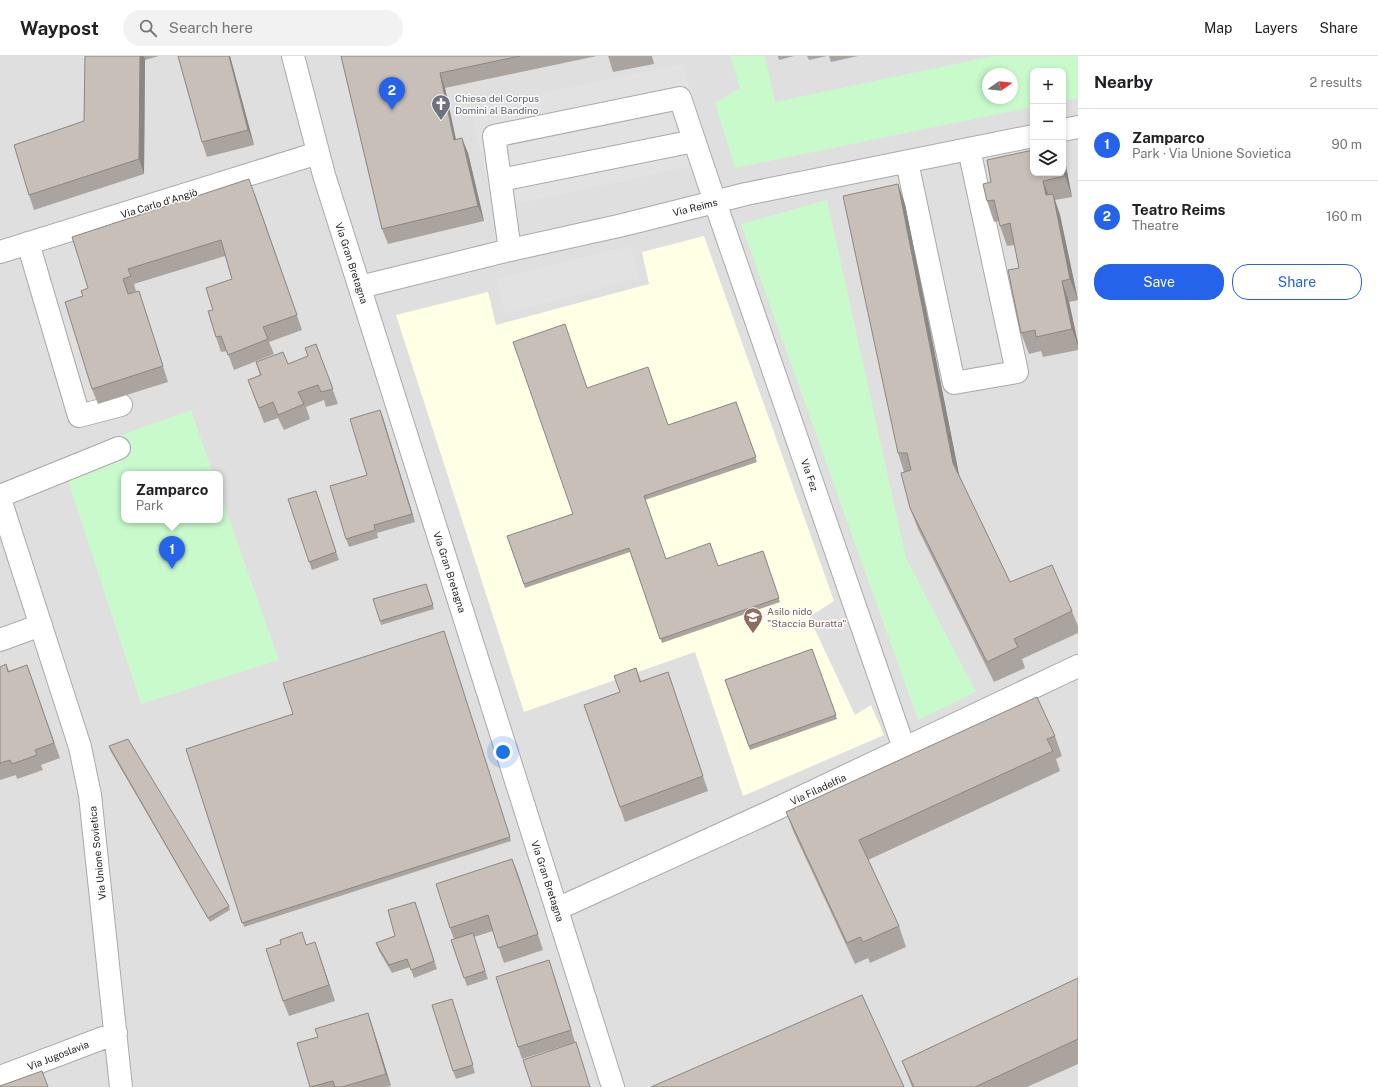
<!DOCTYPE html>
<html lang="en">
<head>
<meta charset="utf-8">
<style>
	body { margin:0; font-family:"Public Sans",sans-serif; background:#f2f2f2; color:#202124 }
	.controls { position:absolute; right:12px; top:12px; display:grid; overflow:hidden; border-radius:8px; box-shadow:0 2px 6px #0003 }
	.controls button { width:36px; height:36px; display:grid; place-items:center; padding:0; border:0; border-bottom:1px solid #e0e0e0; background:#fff; color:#202124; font:20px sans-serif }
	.compass { position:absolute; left:982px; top:12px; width:36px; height:36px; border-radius:50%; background:#fff; box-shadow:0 2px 6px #0003; rotate:76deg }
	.you { position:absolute; left:503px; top:696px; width:14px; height:14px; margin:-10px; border:3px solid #fff; border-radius:50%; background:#1a73e8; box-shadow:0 0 0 6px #1a73e833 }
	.badge { display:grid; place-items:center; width:26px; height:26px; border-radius:50%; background:#2563eb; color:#fff; font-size:13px; font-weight:700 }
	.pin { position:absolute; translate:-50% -33px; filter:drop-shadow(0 1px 2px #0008) }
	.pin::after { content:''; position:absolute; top:21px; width:14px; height:12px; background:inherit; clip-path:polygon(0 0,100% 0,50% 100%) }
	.popup { position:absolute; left:121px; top:415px; width:102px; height:52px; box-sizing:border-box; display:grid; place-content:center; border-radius:8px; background:#fff; filter:drop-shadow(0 1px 3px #0005); font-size:13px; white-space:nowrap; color:#757577 }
	.popup b { font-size:15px; color:#202124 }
	.popup::after { content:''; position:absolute; left:50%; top:100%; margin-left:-8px; border:8px solid transparent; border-top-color:#fff }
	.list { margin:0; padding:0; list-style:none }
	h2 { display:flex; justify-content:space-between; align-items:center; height:52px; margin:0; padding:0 16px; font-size:17px }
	h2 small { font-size:13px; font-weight:400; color:#757577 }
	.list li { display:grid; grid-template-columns:26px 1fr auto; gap:12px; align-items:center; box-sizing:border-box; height:72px; padding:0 16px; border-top:1px solid #e0e0e0 }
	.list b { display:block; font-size:15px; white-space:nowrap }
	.list p { margin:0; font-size:13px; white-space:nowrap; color:#757577 }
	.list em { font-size:13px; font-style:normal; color:#757577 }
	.actions { display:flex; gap:8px; padding:12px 16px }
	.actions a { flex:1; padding:9px 0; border:1px solid #2563eb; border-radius:16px; text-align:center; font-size:14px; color:#2563eb }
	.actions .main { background:#2563eb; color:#fff }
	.icon { flex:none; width:22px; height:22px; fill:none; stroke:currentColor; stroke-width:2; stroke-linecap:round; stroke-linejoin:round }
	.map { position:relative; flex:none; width:1078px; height:1031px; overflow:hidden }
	header { display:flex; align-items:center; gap:24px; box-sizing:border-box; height:56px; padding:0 20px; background:#fff; border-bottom:1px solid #e0e0e0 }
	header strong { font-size:19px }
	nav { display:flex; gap:22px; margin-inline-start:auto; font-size:14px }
	.search { width:280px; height:36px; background:#f2f2f2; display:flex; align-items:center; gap:10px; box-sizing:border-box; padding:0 14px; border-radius:22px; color:#757577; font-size:15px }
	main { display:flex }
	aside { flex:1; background:#fff }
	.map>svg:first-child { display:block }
	.residential { fill:#e0dfdf; fill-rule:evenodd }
	.education { fill:#ffffe5 }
	.park { fill:#c8facc; fill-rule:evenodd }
	.parking { fill:#e2e2e2 }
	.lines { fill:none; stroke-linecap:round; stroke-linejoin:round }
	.minor-casing { stroke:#a9a9a9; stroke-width:24 }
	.minor { stroke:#fff; stroke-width:22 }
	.wall { fill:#aba49e }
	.shaded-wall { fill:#8b8681 }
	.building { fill:#c7bfb8; stroke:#8b8681 }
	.labels { text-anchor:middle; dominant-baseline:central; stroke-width:3; stroke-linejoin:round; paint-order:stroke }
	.worship-label { font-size:10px; fill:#5b616d; stroke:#fff; text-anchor:start }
	.street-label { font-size:10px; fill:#222; stroke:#fff }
	.education-label { font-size:10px; fill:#785e54; stroke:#fff; text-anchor:start }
</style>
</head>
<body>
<header>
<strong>Waypost</strong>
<div class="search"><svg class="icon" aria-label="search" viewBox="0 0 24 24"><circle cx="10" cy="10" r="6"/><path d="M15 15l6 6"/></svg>Search here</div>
<nav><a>Map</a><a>Layers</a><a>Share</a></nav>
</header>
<main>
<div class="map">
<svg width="1078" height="1031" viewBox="0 0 1078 1031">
	<rect width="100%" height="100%" fill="#f2efe9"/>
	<path class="residential" d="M 0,0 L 1078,0 L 1078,1031 L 0,1031 ZM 1033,15 L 1063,15 L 1063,117 L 1033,117 ZM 988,18 L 1012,18 L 1012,42 L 988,42 ZM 124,418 L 220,418 L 220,464 L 124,464 Z"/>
	<path class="education" d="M 704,180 L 834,545 L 809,561 L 855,659 L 871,649 L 884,679 L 743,740 L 695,596 L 524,656 L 396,259 L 488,236 L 496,269 L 649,228 L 642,196 Z"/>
	<path class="park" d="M 730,0 L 765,0 L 775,46 L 993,0 L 1078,0 L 1078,42 L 1063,45 L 1063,15 L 1033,15 L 1033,51 L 735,112 L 715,47 L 740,32 ZM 988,18 L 1012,18 L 1012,42 L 988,42 Z
		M 827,144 L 906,502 L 976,636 L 918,664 L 741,168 Z
		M 191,354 L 213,418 L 124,418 L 124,464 L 220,464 L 220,437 L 279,604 L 141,648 L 67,422 L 124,401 L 116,381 Z"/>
	<path class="parking" d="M 682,8 L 718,116 L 693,120 L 690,110 L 493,153 L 471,52 Z
		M 631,190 L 638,222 L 505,258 L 497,223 Z"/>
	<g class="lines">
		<defs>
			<path id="minor" d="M 293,0 L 324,119 L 613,1031
				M 1063,74 L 1078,71
				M 907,106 L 954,327 L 1017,316 L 969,93
				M 501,124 L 694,85
				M 28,187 L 79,360 L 121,349
				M 510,194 L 494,80 L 680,42 L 715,146 L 904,692
				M 0,196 L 318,97
				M 360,231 L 510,194 L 623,169 L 746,138 L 1033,80
				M 0,440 L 119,392
				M 0,443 L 80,691 L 90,739 L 121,1031
				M 0,584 L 41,569
				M 557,853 L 774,754 L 1078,610
				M 0,1021 L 116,977"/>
		</defs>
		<use href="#minor" class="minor-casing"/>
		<use href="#minor" class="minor"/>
	</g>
	<path class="wall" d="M 85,0 L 159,0 L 145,4 L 144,118 L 34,154 L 29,139 L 84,65 Z
		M 230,0 L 254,89 L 207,101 L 202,86 Z
		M 341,0 L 597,0 L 445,32 L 456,83 L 468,97 L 484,165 L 388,188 L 382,173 Z
		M 608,0 L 652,0 L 654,8 L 613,16 Z
		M 778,0 L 794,0 L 779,4 Z
		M 807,0 L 827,0 L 809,4 Z
		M 829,0 L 858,0 L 831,6 Z
		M 1063,101 L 1066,110 L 1072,141 L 1055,144 L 1060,159 L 1078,244 L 1069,246 L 1078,287 L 1078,294 L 1043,301 L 1041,295 L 1029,298 L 1021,277 L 1019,212 L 1015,189 L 1007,190 L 1000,170 L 999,165 L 994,166 L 987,145 L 1063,117 Z
		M 255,138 L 302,274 L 269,286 L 274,298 L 234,314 L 227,295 L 221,296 L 216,281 L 213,254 L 232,223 L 225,200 L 134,228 L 136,235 L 129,238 L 144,250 L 168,326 L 98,348 L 92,333 L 88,232 Z
		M 905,148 L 959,420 L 1010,526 L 1072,555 L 1078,570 L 1078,577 L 1022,603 L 1025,612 L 994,626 L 918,473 L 910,452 L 904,416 L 898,397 Z
		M 316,288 L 338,348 L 326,351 L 324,344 L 306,351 L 310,363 L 284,374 L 278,362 L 264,367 L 248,324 L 260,319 L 256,306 L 288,308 L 308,300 Z
		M 587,332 L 668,369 L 736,346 L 757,406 L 645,444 L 666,503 L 718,510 L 763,495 L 780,546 L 662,587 L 630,496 L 525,532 L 507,480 L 573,458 Z
		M 383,362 L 415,466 L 377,477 L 378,482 L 349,491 L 346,483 L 367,419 Z
		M 318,443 L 339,504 L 312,514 L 309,506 Z
		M 426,528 L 434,553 L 381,569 L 380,565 Z
		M 444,575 L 511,785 L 244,871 L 186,693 L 293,658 Z
		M 812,593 L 837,663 L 750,694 L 725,624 Z
		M 6,608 L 9,615 L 27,609 L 60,702 L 41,709 L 43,714 L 17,723 L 16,719 L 0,724 L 0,611 Z
		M 636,612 L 641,625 L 668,616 L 708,735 L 625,766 L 584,649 L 620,636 Z
		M 1055,680 L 1062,700 L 1056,703 L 1060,715 L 868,804 L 899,870 L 906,891 L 870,907 L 868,902 L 855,908 L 794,777 L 786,756 Z
		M 109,690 L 229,850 L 230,854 L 210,866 L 110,694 Z
		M 512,803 L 543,894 L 504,907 L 493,875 L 474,881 L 488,923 L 467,930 L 451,884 L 454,883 L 450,872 Z
		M 418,854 L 437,913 L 414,922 L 410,911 L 392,917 L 379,895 L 376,887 L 395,880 Z
		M 307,889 L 320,901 L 335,945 L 289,960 L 283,945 Z
		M 553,916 L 575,986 L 522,1003 L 518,991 Z
		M 1078,922 L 1078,1008 L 1027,1031 L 912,1031 L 902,1005 Z
		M 455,951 L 475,1017 L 456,1023 L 453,1015 Z
		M 372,969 L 391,1030 L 386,1031 L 310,1031 Z"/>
	<path class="shaded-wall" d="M 140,0 L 144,0 L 145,4 L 144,118 L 139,103 Z
		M 229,0 L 230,0 L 254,89 L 248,74 Z
		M 440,17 L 445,32 L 459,99 L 454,84 Z
		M 462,82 L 468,97 L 484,165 L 478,150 Z
		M 1063,101 L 1066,110 L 1072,141 L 1065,120 L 1063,111 Z
		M 1043,125 L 1051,145 L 1046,139 Z
		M 898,128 L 905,148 L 961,428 L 953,407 Z
		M 1053,138 L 1060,159 L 1078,244 L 1070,223 Z
		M 1062,225 L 1069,246 L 1078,287 L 1078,290 L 1072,273 Z
		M 380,354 L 383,362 L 415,466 L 412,458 Z
		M 512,803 L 518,818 L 543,894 L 538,878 Z
		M 315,886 L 320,901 L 335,945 L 329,929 Z
		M 549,904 L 553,916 L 575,986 L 571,974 Z
		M 368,957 L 372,969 L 391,1030 L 386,1018 Z"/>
	<path class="building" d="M 85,0 L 140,0 L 139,103 L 29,139 L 14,89 L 84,65 Z
		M 178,0 L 229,0 L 248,74 L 202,86 Z
		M 341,0 L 520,0 L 440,17 L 454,84 L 462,82 L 478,150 L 382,173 Z
		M 1033,94 L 1033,117 L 1063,117 L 1063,111 L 1065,120 L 1043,125 L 1046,139 L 1053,138 L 1070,223 L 1062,225 L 1072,273 L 1036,281 L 1035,274 L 1021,277 L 1008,214 L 1019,212 L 1010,167 L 1000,170 L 994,144 L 987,145 L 983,128 L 991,126 L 987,104 Z
		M 249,123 L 297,259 L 263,271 L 268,283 L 228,299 L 221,280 L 216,281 L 208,255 L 213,254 L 206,232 L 232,223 L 221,184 L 128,213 L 131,220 L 123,223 L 128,238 L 139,235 L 163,310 L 92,333 L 65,246 L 83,240 L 81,235 L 88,232 L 72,181 Z
		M 898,128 L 953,407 L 1010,526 L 1052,509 L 1072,555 L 1014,583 L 1018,591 L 987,606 L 910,452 L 901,417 L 911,414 L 907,397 L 898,397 L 843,140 Z
		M 565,268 L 587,332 L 648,311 L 668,369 L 736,346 L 756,401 L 644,440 L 666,503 L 710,487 L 718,510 L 763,495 L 779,542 L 660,583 L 629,492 L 524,528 L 507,480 L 573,458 L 513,286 Z
		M 316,288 L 333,333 L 321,336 L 318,329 L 298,336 L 304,348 L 278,359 L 273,346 L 259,352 L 248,324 L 261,319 L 256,306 L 283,296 L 288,308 L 308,300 L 305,292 Z
		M 380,354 L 412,458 L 374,469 L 375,474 L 346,483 L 330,430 L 367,419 L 350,363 Z
		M 316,435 L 336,496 L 309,506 L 288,443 Z
		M 426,528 L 433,549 L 380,565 L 373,543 Z
		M 444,575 L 510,781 L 242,867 L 186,693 L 293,658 L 283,627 Z
		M 812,593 L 836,659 L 749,690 L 725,624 Z
		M 6,608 L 8,616 L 27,609 L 54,687 L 35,694 L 37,699 L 12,708 L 10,704 L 0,707 L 0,611 Z
		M 636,612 L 640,626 L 668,616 L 703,720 L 620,751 L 584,649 L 620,636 L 614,620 Z
		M 1037,641 L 1055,680 L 1047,683 L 1053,695 L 859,784 L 899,870 L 863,886 L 860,881 L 847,887 L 786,756 Z
		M 128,683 L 229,850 L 208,862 L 109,690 Z
		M 512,803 L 538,878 L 498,892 L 488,859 L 450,872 L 436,828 Z
		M 415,846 L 434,905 L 411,914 L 407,903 L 389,909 L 376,887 L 395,880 L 388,854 Z
		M 302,876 L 306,889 L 315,886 L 329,929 L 283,945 L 266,893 L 281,888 L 280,884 Z
		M 473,877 L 485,915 L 464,922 L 451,884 Z
		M 549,904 L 571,974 L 518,991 L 496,921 Z
		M 1078,922 L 1078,983 L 975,1031 L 914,1031 L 902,1005 Z
		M 862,939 L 904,1031 L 651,1031 Z
		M 452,943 L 473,1009 L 453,1015 L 432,949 Z
		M 368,957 L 386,1018 L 342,1031 L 335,1031 L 333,1025 L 310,1031 L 297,987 L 318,981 L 315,973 Z
		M 576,986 L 590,1031 L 532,1031 L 523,1004 Z
		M 42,1015 L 48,1031 L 0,1031 L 0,1030 Z"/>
	<defs>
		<symbol id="church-pin" viewBox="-11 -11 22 30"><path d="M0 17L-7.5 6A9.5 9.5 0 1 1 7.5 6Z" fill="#6b7280" stroke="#fff"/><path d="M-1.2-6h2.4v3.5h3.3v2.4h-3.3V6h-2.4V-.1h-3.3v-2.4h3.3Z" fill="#fff"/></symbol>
		<symbol id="school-pin" viewBox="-11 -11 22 30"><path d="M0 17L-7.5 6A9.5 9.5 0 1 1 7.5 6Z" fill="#8d6e63" stroke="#fff"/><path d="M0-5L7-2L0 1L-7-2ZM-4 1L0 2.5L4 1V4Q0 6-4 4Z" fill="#fff"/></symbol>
	</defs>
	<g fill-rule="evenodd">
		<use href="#church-pin" x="430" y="37" width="22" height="30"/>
		<use href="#school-pin" x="742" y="550" width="22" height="30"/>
	</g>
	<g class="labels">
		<g class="worship-label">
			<text x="455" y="42">Chiesa del Corpus<tspan x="455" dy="12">Domini al Bandino</tspan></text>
		</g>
		<g class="street-label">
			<text transform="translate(159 147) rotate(-17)">Via Carlo d'Angiò</text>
			<text transform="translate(695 151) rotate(-14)">Via Reims</text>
			<text transform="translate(352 207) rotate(72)">Via Gran Bretagna</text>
			<text transform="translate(810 419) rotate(71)">Via Fez</text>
			<text transform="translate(450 516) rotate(72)">Via Gran Bretagna</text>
			<text transform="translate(818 733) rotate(-25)">Via Filadelfia</text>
			<text transform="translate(97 797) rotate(-96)">Via Unione Sovietica</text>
			<text transform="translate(548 825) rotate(72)">Via Gran Bretagna</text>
			<text transform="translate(58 999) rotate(-21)">Via Jugoslavia</text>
		</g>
		<g class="education-label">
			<text x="767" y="555">Asilo nido<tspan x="767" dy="12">"Staccia Buratta"</tspan></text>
		</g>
	</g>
</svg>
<div class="controls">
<button>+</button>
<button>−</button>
<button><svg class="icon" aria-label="layers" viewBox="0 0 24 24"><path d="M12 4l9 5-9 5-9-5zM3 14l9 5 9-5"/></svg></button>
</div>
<svg class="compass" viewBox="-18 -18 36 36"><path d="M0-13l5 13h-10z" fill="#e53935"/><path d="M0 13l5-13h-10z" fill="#757577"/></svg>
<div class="you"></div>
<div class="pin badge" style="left:172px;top:513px">1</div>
<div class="popup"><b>Zamparco</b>Park</div>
<div class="pin badge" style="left:392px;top:54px">2</div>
</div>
<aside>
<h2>Nearby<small>2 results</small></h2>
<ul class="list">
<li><span class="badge">1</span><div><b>Zamparco</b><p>Park · Via Unione Sovietica</p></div><em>90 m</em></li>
<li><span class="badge">2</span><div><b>Teatro Reims</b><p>Theatre</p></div><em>160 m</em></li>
</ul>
<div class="actions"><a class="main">Save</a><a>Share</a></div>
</aside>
</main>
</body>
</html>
